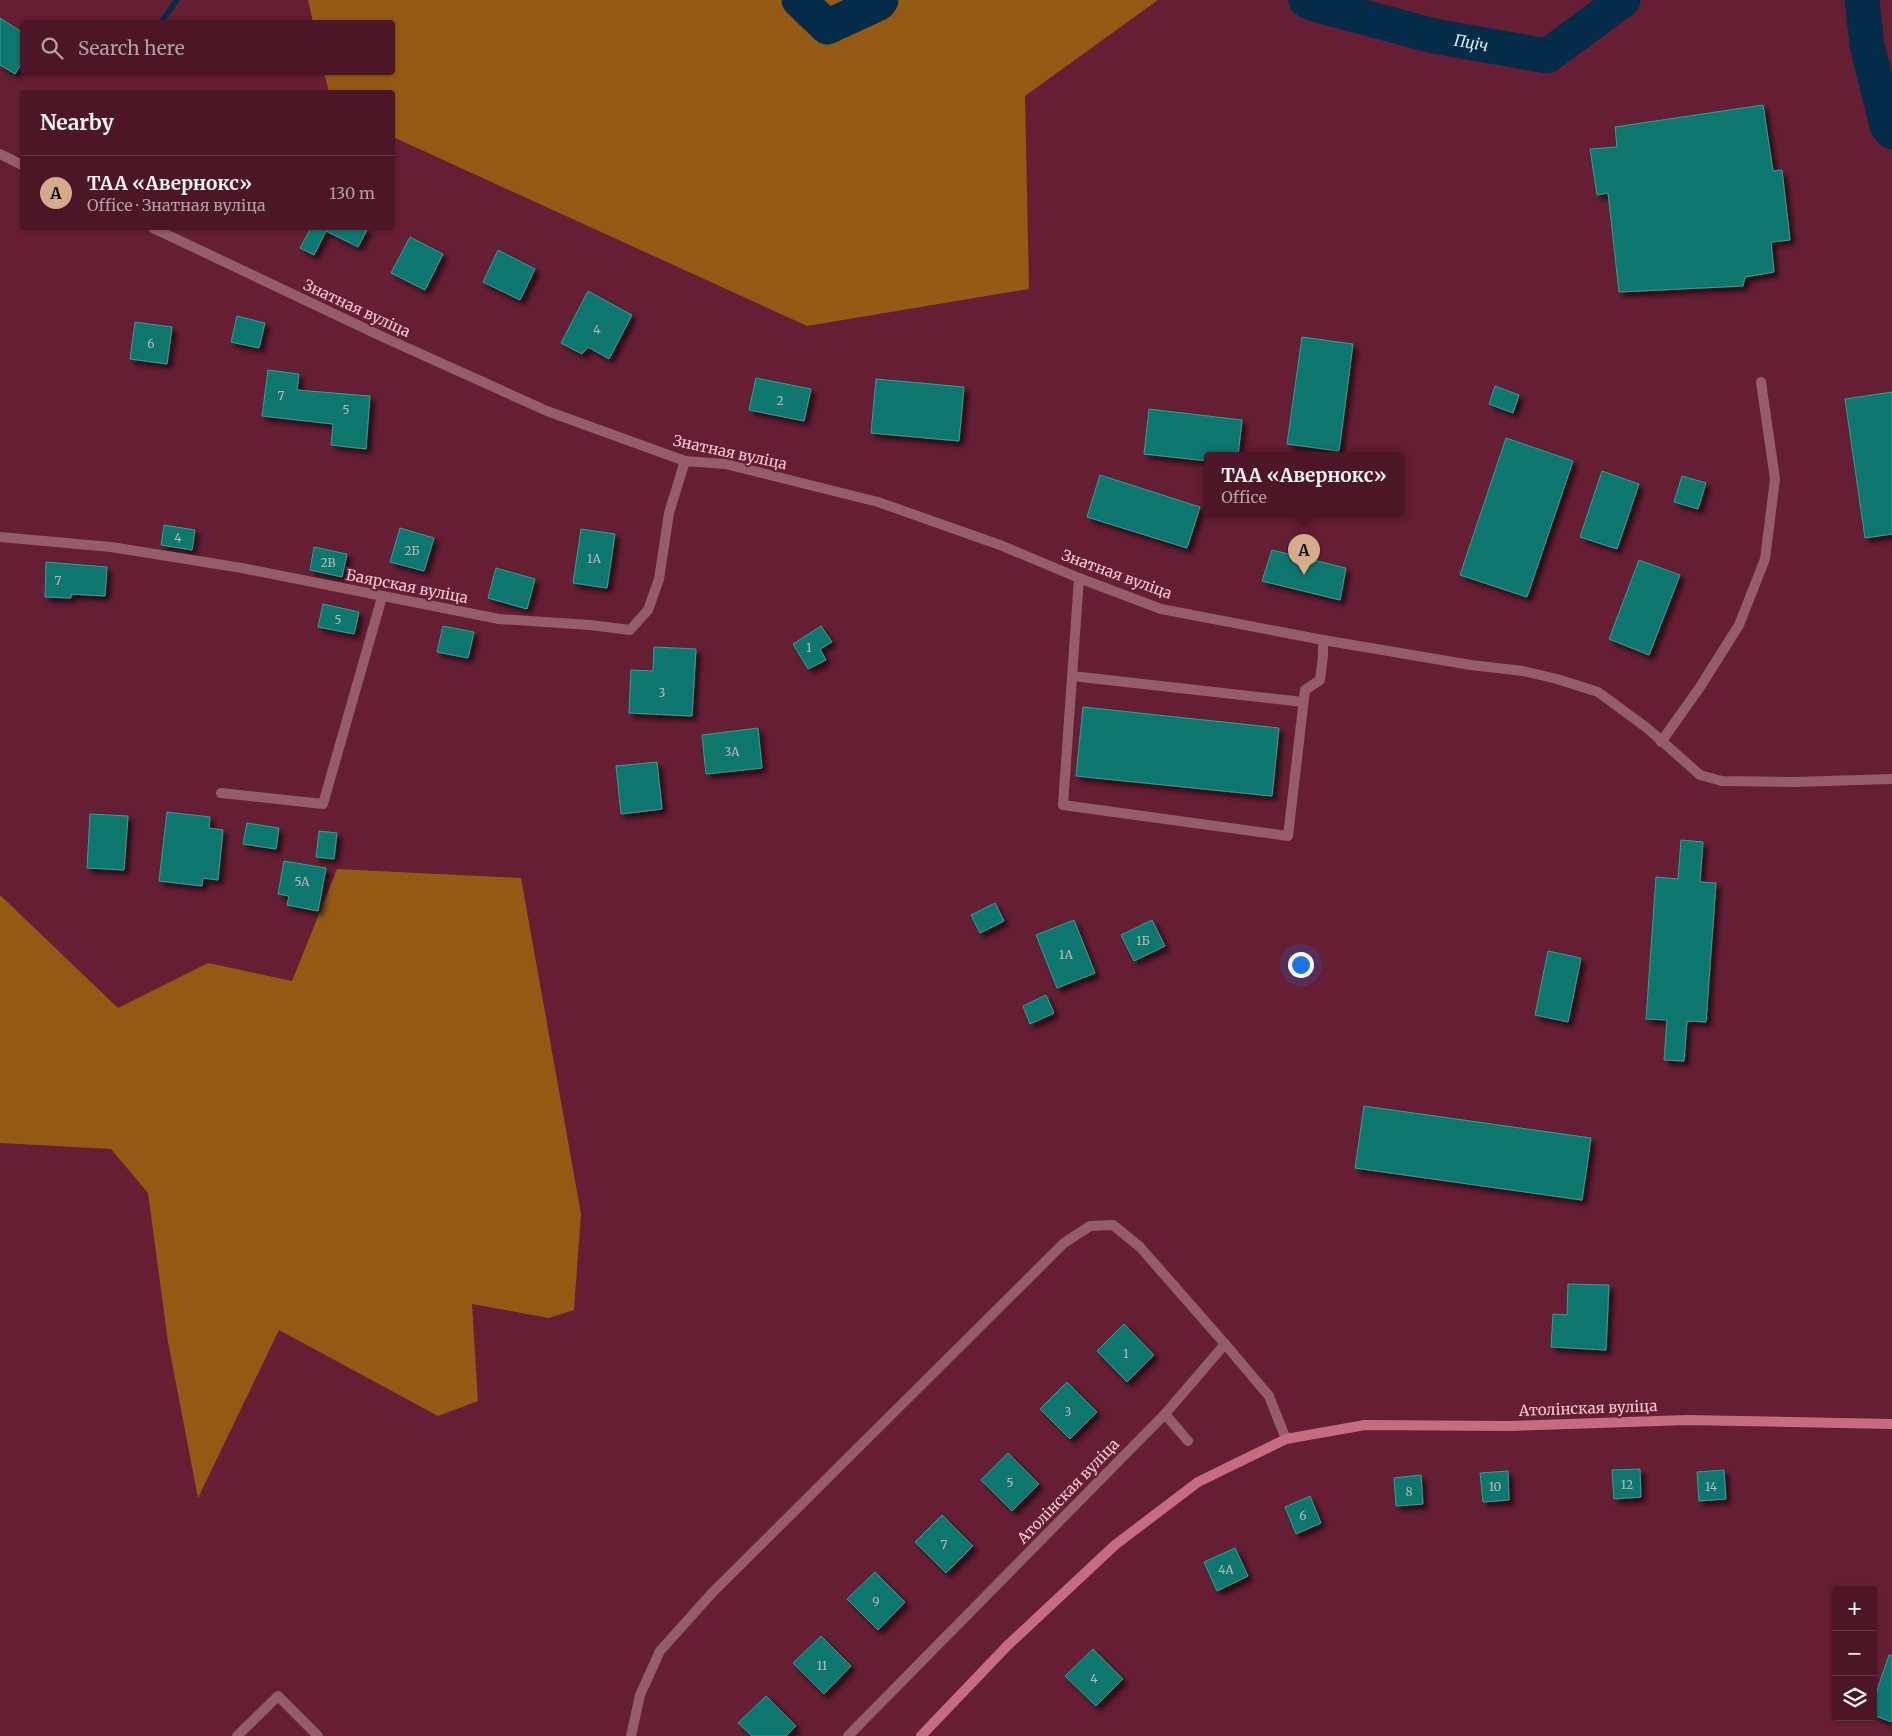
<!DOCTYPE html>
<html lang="en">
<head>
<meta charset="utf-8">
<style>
	body { margin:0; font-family:Merriweather,serif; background:#531f2f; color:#f1f3f6 }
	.controls { position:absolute; right:15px; bottom:15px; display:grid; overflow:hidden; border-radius:5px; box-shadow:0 1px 4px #0004 }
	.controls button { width:45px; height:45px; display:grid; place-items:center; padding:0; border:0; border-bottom:1px solid #633544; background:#4c1627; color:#f1f3f6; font:25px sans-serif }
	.you { position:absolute; left:1300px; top:964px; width:18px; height:18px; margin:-12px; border:4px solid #fff; border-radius:50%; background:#1a73e8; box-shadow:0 0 0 8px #1a73e833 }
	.badge { display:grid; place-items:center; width:32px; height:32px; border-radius:50%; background:#d6ab8b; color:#111; font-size:16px; font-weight:700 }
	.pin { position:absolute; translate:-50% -41px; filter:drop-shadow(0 1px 2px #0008) }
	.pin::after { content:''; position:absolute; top:26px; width:18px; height:15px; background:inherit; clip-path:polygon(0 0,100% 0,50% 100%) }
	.popup { position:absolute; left:1204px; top:452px; width:200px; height:65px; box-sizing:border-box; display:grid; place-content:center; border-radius:5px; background:#4c1627; filter:drop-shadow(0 1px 4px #0005); font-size:16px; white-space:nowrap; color:#b29fa7 }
	.popup b { font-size:19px; color:#f1f3f6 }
	.popup::after { content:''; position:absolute; left:50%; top:100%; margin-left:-10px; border:10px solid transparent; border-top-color:#4c1627 }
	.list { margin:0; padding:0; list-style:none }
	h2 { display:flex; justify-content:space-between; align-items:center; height:65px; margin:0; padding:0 20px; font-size:21px }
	h2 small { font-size:16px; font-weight:400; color:#b29fa7 }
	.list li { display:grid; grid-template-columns:32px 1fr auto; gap:15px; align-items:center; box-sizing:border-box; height:75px; padding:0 20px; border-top:1px solid #633544 }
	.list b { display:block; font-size:19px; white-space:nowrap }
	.list p { margin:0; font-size:16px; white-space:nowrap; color:#b29fa7 }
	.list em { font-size:16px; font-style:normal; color:#b29fa7 }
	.icon { flex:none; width:28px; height:28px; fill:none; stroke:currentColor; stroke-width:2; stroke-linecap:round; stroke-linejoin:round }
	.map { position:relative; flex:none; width:1892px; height:1736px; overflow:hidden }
	.search { position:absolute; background:#4c1627; box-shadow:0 1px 4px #0004; left:20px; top:20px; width:375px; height:55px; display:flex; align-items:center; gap:12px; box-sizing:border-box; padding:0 18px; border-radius:5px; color:#b29fa7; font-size:19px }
	.panel { position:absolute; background:#4c1627; box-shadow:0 1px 4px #0004; left:20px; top:90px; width:375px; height:140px; border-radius:5px }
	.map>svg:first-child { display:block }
	.forest { fill:#945913 }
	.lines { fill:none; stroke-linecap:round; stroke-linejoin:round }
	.stream { stroke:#042c48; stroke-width:5.5 }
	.river { stroke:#042c48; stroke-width:35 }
	.building { fill:#0d776d; stroke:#2aa396; filter:url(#shadow) }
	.lane { stroke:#955c69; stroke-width:10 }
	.street { stroke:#955c69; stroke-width:10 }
	.secondary { stroke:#c56c82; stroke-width:10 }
	.labels { text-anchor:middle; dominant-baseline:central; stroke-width:4; stroke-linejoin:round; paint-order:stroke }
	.number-label { font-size:12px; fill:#bdb6ba }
	.street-label { font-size:15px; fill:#f8cbd4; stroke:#651e34 }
	.water-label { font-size:16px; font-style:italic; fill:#d5e6f5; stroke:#651e34 }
</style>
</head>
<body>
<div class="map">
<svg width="1892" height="1736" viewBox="0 0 1892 1736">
	<defs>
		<filter id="shadow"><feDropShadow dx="4.5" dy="4.5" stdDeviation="2.5" flood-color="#0009"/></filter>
	</defs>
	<rect width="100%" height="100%" fill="#651e34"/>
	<path class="forest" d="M 308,0 L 1158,0 L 1025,96 L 1029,289 L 807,326 L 393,137 L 392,92 L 329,92 L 324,73 L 392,72 L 392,22 L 313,22 Z
		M 337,869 L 521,878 L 581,1214 L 574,1310 L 549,1318 L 472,1304 L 478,1401 L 438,1416 L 279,1330 L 198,1498 L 168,1342 L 148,1193 L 111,1149 L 0,1143 L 0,895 L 118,1008 L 208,963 L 292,981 Z"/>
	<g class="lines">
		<path class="stream" d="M 1314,4 L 1316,0
			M 161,22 L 177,0"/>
		<g class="river">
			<path d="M 799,0 L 827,27 L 879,3 L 881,0"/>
			<path id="s1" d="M 1306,0 L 1314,4 L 1434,36 L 1547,56 L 1623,0"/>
			<path d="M 1862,0 L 1867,45 L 1887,126 L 1892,132"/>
		</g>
	</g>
	<path class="building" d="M 0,18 L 22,32 L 22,62 L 15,74 L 0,65 Z
		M 1763,105 L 1773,171 L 1782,170 L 1790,240 L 1771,242 L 1774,272 L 1745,277 L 1743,286 L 1619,292 L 1608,193 L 1597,195 L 1590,149 L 1617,147 L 1615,127 Z
		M 311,228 L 368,228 L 358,247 L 326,231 L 314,255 L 300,248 Z
		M 410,237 L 443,254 L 425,290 L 391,273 Z
		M 498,250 L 535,269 L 520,300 L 483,282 Z
		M 588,291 L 632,315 L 609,359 L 588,347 L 582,354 L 561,343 Z
		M 237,316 L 265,323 L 259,348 L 231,342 Z
		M 135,322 L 172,327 L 167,364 L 130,359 Z
		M 1302,337 L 1353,344 L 1339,451 L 1287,444 Z
		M 268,370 L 299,374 L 297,390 L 370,396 L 366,449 L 331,445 L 333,424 L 262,416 Z
		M 756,378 L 811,389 L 804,421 L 749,410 Z
		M 876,379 L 964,387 L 959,441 L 871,433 Z
		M 1495,386 L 1519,395 L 1513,413 L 1489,404 Z
		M 1892,392 L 1892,534 L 1865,538 L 1845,399 Z
		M 1149,409 L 1242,420 L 1238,456 L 1208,456 L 1208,461 L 1144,454 Z
		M 1506,438 L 1573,461 L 1527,597 L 1460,575 Z
		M 1602,471 L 1639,484 L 1617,549 L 1580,537 Z
		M 1100,475 L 1200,507 L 1187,548 L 1087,517 Z
		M 1682,476 L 1706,483 L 1698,509 L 1674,502 Z
		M 164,525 L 195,530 L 192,550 L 161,545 Z
		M 400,528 L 434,538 L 424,571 L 390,562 Z
		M 581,529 L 615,534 L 607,588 L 573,583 Z
		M 314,547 L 347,554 L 342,577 L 310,570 Z
		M 1272,550 L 1346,568 L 1340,600 L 1262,581 Z
		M 1639,560 L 1680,575 L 1649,655 L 1609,639 Z
		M 46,562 L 107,567 L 105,596 L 71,594 L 71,598 L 45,597 Z
		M 496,568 L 535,579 L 527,609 L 488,598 Z
		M 323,604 L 359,612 L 354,634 L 318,627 Z
		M 443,626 L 474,632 L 468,658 L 437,652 Z
		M 821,626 L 832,642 L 820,649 L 826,660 L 808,669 L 793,644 Z
		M 654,647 L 696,649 L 692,716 L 629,713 L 631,670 L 653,671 Z
		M 1083,707 L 1279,728 L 1272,796 L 1076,776 Z
		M 758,728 L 762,768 L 706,774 L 702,735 Z
		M 657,762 L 662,809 L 621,814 L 616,766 Z
		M 167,812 L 210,817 L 209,828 L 223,830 L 218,880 L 203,878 L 202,886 L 159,881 Z
		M 90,814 L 128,816 L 124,870 L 87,868 Z
		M 247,823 L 279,828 L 276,849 L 243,844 Z
		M 319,831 L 337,833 L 334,859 L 316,857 Z
		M 1681,840 L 1703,842 L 1700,882 L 1716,883 L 1706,1022 L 1687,1021 L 1684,1061 L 1664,1060 L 1667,1020 L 1646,1019 L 1656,877 L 1678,879 Z
		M 284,861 L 326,868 L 318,911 L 287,905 L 289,896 L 278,894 Z
		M 995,903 L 1004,921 L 980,933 L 971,915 Z
		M 1074,920 L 1095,973 L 1057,988 L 1036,935 Z
		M 1152,920 L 1165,946 L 1134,961 L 1121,935 Z
		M 1548,951 L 1581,958 L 1568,1022 L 1535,1015 Z
		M 1046,995 L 1054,1013 L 1030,1024 L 1023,1006 Z
		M 1364,1106 L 1591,1138 L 1582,1200 L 1355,1168 Z
		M 1568,1284 L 1609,1285 L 1606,1350 L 1551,1347 L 1553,1314 L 1567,1315 Z
		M 1124,1324 L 1154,1355 L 1127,1382 L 1097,1351 Z
		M 1067,1382 L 1097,1412 L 1070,1439 L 1040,1409 Z
		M 1008,1453 L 1039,1484 L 1012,1511 L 981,1480 Z
		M 1640,1469 L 1641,1497 L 1614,1499 L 1612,1470 Z
		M 1724,1470 L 1726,1499 L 1699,1501 L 1697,1472 Z
		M 1508,1471 L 1509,1500 L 1483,1502 L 1480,1473 Z
		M 1421,1475 L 1423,1504 L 1396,1506 L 1394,1478 Z
		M 1310,1496 L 1321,1523 L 1296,1534 L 1285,1507 Z
		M 942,1515 L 973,1546 L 946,1573 L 915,1542 Z
		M 1235,1548 L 1248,1576 L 1217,1591 L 1204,1562 Z
		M 875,1572 L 905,1602 L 878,1630 L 847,1599 Z
		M 821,1636 L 851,1666 L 824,1694 L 793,1663 Z
		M 1093,1649 L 1123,1679 L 1096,1706 L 1065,1676 Z
		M 1889,1655 L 1892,1655 L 1892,1722 L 1873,1715 L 1873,1702 Z
		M 766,1696 L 796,1726 L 786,1736 L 752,1736 L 738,1723 Z"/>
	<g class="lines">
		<path class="lane" d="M 1079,578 L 1063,805 L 1288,836 L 1305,690 L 1320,680 L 1323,656 L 1323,640
			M 1072,676 L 1303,702
			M 1661,742 L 1700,687 L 1739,625 L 1765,559 L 1775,479 L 1761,382
			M 221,793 L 323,804 L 382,597
			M 1165,1414 L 1188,1441
			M 631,1736 L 640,1695 L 660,1651 L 712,1593 L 1064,1243 L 1090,1226 L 1113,1225 L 1140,1247 L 1225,1344"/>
		<path class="street" d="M 0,154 L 22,165
			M 153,228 L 383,337 L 547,411 L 685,461 L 725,464 L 878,502 L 1000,545 L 1079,578 L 1161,609 L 1323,640 L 1471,665 L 1523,671 L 1557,679 L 1598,692 L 1647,728 L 1700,775 L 1722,781 L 1794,782 L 1892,779
			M 0,537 L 111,547 L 242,568 L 499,619 L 590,625 L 630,630 L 648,610 L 659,579 L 669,513 L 685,461
			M 237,1736 L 278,1696 L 318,1736
			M 848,1736 L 1165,1414 L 1225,1344 L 1269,1396 L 1286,1439"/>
		<path class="secondary" d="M 921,1736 L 1007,1646 L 1115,1545 L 1198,1482 L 1286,1439 L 1365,1425 L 1510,1426 L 1687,1420 L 1892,1424"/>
	</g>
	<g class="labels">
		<g class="number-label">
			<text x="597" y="329">4</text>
			<text x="151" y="343">6</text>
			<text x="281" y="395">7</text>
			<text x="780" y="400">2</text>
			<text x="346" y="409">5</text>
			<text x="178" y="537">4</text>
			<text x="412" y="550">2Б</text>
			<text x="594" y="558">1А</text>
			<text x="328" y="562">2В</text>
			<text x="58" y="580">7</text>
			<text x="338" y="619">5</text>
			<text x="809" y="647">1</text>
			<text x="662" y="692">3</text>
			<text x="732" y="751">3А</text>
			<text x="302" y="881">5А</text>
			<text x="1143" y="940">1Б</text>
			<text x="1066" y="954">1А</text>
			<text x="1126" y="1353">1</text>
			<text x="1068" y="1411">3</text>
			<text x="1010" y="1482">5</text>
			<text x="1627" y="1484">12</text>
			<text x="1495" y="1486">10</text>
			<text x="1711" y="1486">14</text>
			<text x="1409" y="1491">8</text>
			<text x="1303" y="1515">6</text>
			<text x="944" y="1544">7</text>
			<text x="1226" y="1569">4А</text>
			<text x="876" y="1601">9</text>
			<text x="822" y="1665">11</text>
			<text x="1094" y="1678">4</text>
		</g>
		<g class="street-label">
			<text transform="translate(357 308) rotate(25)">Знатная вуліца</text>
			<text transform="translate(730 452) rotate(12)">Знатная вуліца</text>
			<text transform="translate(1117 574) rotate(20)">Знатная вуліца</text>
			<text transform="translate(407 586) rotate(11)">Баярская вуліца</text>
			<text transform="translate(1588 1408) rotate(-2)">Атолінская вуліца</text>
			<text transform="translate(1068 1491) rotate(-46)">Атолінская вуліца</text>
		</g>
		<g class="water-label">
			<text stroke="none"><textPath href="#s1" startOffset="171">Пціч</textPath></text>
		</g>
	</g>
</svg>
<div class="controls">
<button>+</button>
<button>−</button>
<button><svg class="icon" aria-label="layers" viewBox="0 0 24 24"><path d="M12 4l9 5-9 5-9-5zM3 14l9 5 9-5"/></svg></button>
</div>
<div class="you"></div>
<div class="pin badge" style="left:1304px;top:575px">A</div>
<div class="popup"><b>ТАА «Авернокс»</b>Office</div>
<div class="search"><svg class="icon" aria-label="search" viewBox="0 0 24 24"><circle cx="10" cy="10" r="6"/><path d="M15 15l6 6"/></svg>Search here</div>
<section class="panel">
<h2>Nearby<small></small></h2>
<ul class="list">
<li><span class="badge">A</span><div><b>ТАА «Авернокс»</b><p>Office · Знатная вуліца</p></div><em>130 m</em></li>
</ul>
</section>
</div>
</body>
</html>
